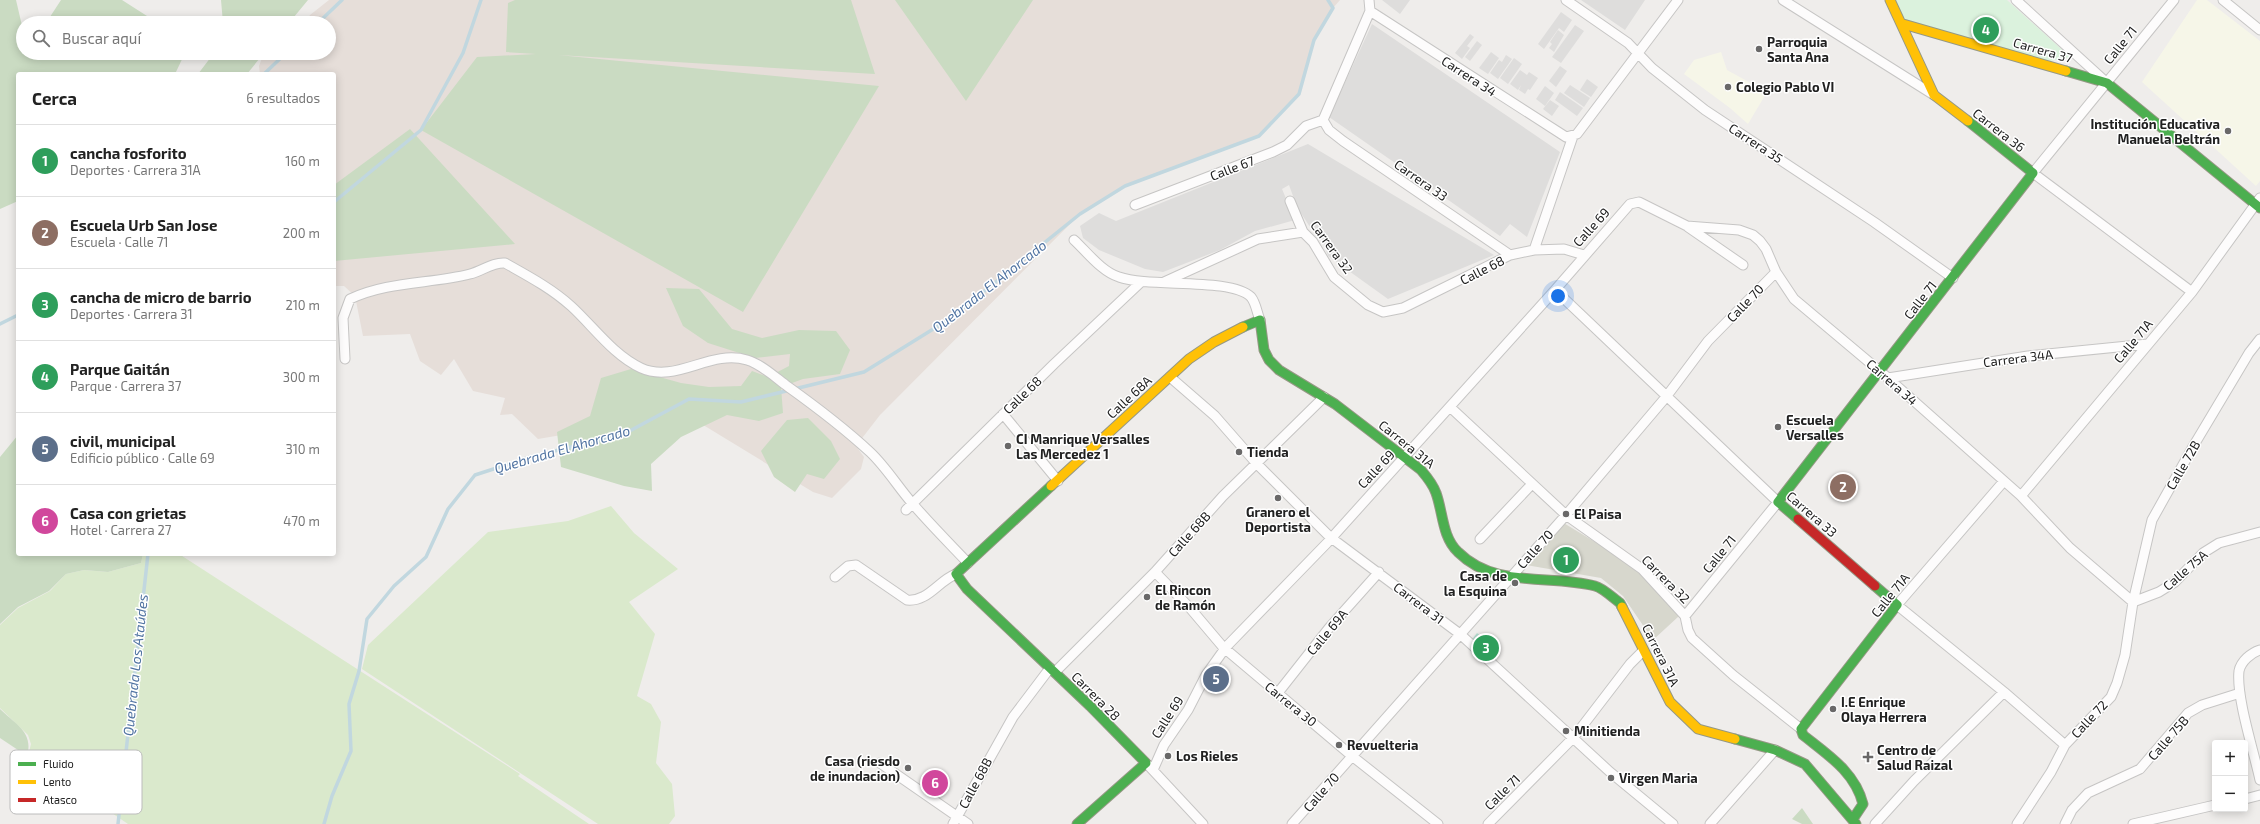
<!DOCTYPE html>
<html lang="es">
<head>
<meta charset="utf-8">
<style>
	body { margin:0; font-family:"Exo 2",sans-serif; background:#f2f2f2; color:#222 }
	.controls { position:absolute; right:12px; bottom:12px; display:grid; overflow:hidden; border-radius:4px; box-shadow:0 2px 10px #0003 }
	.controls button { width:36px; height:36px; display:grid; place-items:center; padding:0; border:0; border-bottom:1px solid #e0e0e0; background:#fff; color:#222; font:20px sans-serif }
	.you { position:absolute; left:1558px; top:296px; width:14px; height:14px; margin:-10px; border:3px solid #fff; border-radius:50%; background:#1a73e8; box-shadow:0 0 0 6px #1a73e833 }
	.badge { display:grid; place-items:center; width:26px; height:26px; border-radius:50%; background:#1a73e8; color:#fff; font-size:13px; font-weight:700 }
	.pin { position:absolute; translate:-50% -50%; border:2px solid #fff; box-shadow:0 1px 4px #0006 }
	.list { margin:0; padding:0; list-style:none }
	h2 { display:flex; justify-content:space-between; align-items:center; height:52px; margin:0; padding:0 16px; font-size:17px }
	h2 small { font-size:13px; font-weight:400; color:#767676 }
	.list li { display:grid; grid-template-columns:26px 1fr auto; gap:12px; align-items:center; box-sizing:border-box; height:72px; padding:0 16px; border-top:1px solid #e0e0e0 }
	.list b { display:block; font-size:15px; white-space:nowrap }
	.list p { margin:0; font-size:13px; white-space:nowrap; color:#767676 }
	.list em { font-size:13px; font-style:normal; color:#767676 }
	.icon { flex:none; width:22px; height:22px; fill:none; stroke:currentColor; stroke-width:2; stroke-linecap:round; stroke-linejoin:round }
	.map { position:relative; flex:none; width:2260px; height:824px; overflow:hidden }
	.search { position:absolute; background:#fff; box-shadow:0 2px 10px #0003; left:16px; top:16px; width:320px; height:44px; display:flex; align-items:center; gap:10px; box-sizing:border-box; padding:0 14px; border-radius:22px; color:#767676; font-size:15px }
	.panel { position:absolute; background:#fff; box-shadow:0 2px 10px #0003; left:16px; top:72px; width:320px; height:484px; border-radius:4px }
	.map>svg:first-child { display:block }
	.residential { fill:#dedddc }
	.education { fill:#f6f6e8 }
	.military { fill:#e6ded9 }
	.construction { fill:#d7d7cd }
	.grass { fill:#dae9cc }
	.forest { fill:#cadbc2 }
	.park { fill:#dbf2dd }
	.pitch { fill:#bae2d4 }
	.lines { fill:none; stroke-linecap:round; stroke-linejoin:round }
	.stream { stroke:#c1d7df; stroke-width:3.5 }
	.street-casing { stroke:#c6c5c4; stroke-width:11 }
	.fast-casing { stroke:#959884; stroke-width:11 }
	.slow-casing { stroke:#959884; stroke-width:11 }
	.jam-casing { stroke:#959884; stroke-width:11 }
	.street { stroke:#fdfcfc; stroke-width:9 }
	.fast { stroke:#4caf50; stroke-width:9 }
	.slow { stroke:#ffc107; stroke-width:9 }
	.jam { stroke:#c62828; stroke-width:9 }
	.poi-dot { fill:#696868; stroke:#fff; stroke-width:1.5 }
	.labels { text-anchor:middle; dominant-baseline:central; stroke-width:3; stroke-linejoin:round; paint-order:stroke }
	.poi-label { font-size:13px; font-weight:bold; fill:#212121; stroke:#fff; text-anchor:start }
	.street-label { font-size:13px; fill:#212121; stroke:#fff }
	.water-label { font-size:14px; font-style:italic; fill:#5174a2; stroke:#fff }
	.key { fill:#fff; stroke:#bcbcbc; stroke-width:1 }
	.key-label { font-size:11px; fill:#212121 }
</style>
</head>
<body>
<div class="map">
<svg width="2260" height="824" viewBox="0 0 2260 824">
	<rect width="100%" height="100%" fill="#efedeb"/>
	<path class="residential" d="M 1382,0 L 1410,0 L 1400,14 Z
		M 1581,0 L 1645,0 L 1625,30 Z
		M 1561,12 L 1572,20 L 1564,32 L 1559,28 L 1544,49 L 1538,44 Z
		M 1372,24 L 1560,152 L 1527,237 L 1510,224 L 1500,236 L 1329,117 Z
		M 1575,25 L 1584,31 L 1561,63 L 1552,57 Z
		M 1558,30 L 1564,35 L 1554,52 L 1549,48 L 1552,44 L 1550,42 Z
		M 1470,34 L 1474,37 L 1467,46 L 1470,48 L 1462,59 L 1455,53 Z
		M 1477,41 L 1482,45 L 1470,61 L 1465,57 Z
		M 1491,52 L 1499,58 L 1488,74 L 1479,68 Z
		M 1506,55 L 1512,59 L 1498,79 L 1490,73 L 1499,60 L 1502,62 Z
		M 1514,58 L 1522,64 L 1508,84 L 1500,78 Z
		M 1560,66 L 1567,71 L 1556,87 L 1549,81 Z
		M 1520,70 L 1527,75 L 1529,72 L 1538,78 L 1530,90 L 1528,89 L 1525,94 L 1519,90 L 1521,85 L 1518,90 L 1510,84 Z
		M 1587,79 L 1598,87 L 1591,97 L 1580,90 Z
		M 1570,85 L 1590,98 L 1584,107 L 1564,93 Z
		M 1545,86 L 1554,93 L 1545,106 L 1536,99 Z
		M 1560,92 L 1583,108 L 1577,116 L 1555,100 Z
		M 1550,100 L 1559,106 L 1552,116 L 1543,109 Z
		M 1308,144 L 1494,255 L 1388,299 L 1328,256 L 1320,234 L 1310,227 L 1297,207 L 1289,185 L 1282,189 L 1295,220 L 1255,231 L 1220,250 L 1163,272 L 1145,269 L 1099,250 L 1083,238 L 1080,226 L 1099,213 L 1116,221 Z"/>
	<path class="education" d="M 2197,0 L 2207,0 L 2260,41 L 2260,181 L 2256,186 L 2142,82 Z
		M 1721,52 L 1727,70 L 1767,92 L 1748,124 L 1730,108 L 1684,74 L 1694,60 Z"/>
	<path class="military" d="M 329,0 L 1340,0 L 1333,8 L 1314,40 L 1299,94 L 1259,136 L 1125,186 L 1080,214 L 880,415 L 856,446 L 864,457 L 861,469 L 832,498 L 813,492 L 695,420 L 585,431 L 538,439 L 512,414 L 500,415 L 505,398 L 473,391 L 454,359 L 441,375 L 420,361 L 410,334 L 363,336 L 355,296 L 344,286 L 334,286 L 334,74 L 260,74 L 259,66 L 264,53 L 329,53 L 329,23 L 305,23 L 310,15 Z"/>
	<path class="construction" d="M 1562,522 L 1638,568 L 1679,616 L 1653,640 L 1623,596 L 1601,578 L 1526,565 Z"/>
	<path class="grass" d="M 611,506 L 634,533 L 678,569 L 629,602 L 655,634 L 637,696 L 651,704 L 661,722 L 656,763 L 672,784 L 675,816 L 669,824 L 598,824 L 362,669 L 368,645 L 488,532 L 568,521 Z
		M 143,554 L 179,554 L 520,774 L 518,776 L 589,824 L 128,824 L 28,756 L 31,744 L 28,735 L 0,708 L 0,625 L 18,608 L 50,591 L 66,574 L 84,570 L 108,572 L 141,563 Z"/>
	<path class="forest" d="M 0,0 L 16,0 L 23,30 L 23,53 L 185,53 L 175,74 L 18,74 L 18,201 L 0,209 Z
		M 61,0 L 122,0 L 158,23 L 46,23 Z
		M 221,0 L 308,0 L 289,23 L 223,23 Z
		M 515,0 L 851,0 L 875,74 L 558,55 L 879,86 L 743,312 L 421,130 L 477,57 L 536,54 L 506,52 L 508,3 Z
		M 895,0 L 1033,0 L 966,101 Z
		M 214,53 L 264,53 L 247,74 L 198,74 Z
		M 410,129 L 515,244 L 334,261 L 334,185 Z
		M 666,288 L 699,289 L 732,329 L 762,338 L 799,330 L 836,331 L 850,350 L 840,374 L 803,379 L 781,387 L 783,413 L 759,421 L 727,415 L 681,437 L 651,464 L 652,491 L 624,486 L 561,467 L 557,432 L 590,416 L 601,378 L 631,369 L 681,383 L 709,387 L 741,386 L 752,371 L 768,377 L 789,366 L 790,354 L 755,358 L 708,343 L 683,326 Z
		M 808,418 L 831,441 L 840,459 L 824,479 L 807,474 L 795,492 L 774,477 L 761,451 L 787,420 Z
		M 18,435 L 18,554 L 143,554 L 141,563 L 108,572 L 84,570 L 66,574 L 49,591 L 18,607 L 0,624 L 0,457 Z
		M 0,709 C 15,724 34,732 27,756 L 0,738 Z
		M 1802,808 L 1813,824 L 1802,824 L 1792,819 Z"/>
	<path class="park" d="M 1896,0 L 2007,0 L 2070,57 L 2041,63 L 1903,24 Z"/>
	<path class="pitch" d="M 1477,633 L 1497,651 L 1490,658 L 1471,641 Z"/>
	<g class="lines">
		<path class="stream" d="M 318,23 L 342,0
			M 264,74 L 286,53
			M 334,202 L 421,130 L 463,53 L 481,0
			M 0,324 L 18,315
			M 118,824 L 148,554
			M 324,824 L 332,796 L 351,751 L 349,704 L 359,671 L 367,619 L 394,586 L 426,557 L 448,509 L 475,475 L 530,457 L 624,434 L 689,399 L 741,402 L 864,372 L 951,318 L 1080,214 L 1125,186 L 1259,136 L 1299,94 L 1314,40 L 1333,8 L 1328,0"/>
		<defs>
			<path id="street" d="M 1566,0 L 1628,43 L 1652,68 L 1705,110 L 1874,222 L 1953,278
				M 1783,0 L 1934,95
				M 2016,0 L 2106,82
				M 2174,0 L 2033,173 L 2192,292
				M 2223,0 L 2260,30
				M 1370,11 L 1566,137 L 1577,134 L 1678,0
				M 1323,120 L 1329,130 L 1343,141 L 1510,255
				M 1323,120 L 1370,11 L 1369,0
				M 1290,201 L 1303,232 L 1313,242 L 1334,277 L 1368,305 L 1383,312 L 1403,308 L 1510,255 L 1534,250 L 1564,249 L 1584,255
				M 1135,205 L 1273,152 L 1287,145 L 1306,126 L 1323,120
				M 1688,227 L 1743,265
				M 1074,240 C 1087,252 1102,272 1119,277 C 1149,288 1231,277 1251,297 C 1256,303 1257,313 1260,320
				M 1534,250 L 1573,136
				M 1164,282 L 1258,239 L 1303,232
				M 1555,290 L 1778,502 L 1685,616
				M 345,359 L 343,318 L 350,299 C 388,281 431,284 470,274 C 482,271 493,262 505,263 C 528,276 551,288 571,306 C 593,326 613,355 641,368 C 676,384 710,349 747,360 C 761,364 775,377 787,386 C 815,406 844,428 870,452 C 886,467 898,487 912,503 C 930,524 949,543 968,563
				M 1170,377 L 1215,416 L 1257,464 L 1330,537 L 1460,634 L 1610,772 L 1673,824
				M 1888,378 L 2028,356 L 2148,344
				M 1450,407 L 1566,515 L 1642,569 L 1685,616 L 1688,630 L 1692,638 L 1733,675 L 1801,729
				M 1003,414 L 1058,481
				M 2004,481 L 1897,605 L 2004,692 L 2065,745
				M 2021,496 L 2192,292 L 2260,198
				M 906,510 L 1054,364 L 1141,282
				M 1480,539 L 1532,484
				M 1155,572 L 1190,608 L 1223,647 L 1352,756 L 1438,824
				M 835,577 L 848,566 L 856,565 L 907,600 C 928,602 938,581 956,574
				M 2133,602 L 2159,592 L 2175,582 L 2203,553 L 2219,543 L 2260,532
				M 2260,650 C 2251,653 2241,661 2239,671 C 2236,697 2254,752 2260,780
				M 1055,672 L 1155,572 L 1223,496 L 1324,397
				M 1277,694 L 1329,628 L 1379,572
				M 880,763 L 968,824
				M 1148,765 L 1203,824
				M 1153,770 L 1164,745 L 1188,710 L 1206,675 L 1226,647 L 1327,543 L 1555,290 L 1630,204 L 1639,202 L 1687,226 L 1739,230 L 1753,235 L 1760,241 L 1766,249 L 1776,272 L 1794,299 L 1888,378 L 2021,496 L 2070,548 L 2133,602
				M 2245,799 L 2260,795
				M 953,824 L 1013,717 L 1050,668
				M 1292,824 L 1566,515 L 1666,397 L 1708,341 L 1776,272
				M 1488,824 L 1574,737 L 1630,664 L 1643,651
				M 1710,824 L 1775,750
				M 1875,824 L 1914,781 L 2004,692
				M 2017,824 L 2051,772 L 2065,745 L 2111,697 L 2117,683 L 2125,655 L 2133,602 L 2152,520 L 2194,445 L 2249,353 L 2260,339
				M 2065,824 L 2072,810 L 2088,793 L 2140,769 L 2188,713 L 2202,705 L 2240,693
				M 2133,824 L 2215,805"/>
			<path id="fast" d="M 2066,71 L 2107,83 L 2260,208
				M 1243,327 L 1260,320 L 1264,350 L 1269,360 L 1279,370 L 1335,404 L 1421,470 C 1427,477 1433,484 1436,493 C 1443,512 1442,537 1458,552 C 1495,589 1549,574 1595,586 C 1603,588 1613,598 1620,603 L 1622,607
				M 1051,486 L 956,574 L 967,589 L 1090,706 L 1146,763 L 1077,824
				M 1798,519 L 1778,502 L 2033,173 L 1968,121
				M 1735,739 L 1775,750 L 1805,764 L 1856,824
				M 1853,819 L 1863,804 C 1855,772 1828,755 1803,735 L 1801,729 L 1897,605 L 1875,586"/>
			<path id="slow" d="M 1890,0 L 1934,95 L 1968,121
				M 1903,24 L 2066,71
				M 1051,486 L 1189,359 L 1214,342 L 1243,327
				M 1622,607 L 1670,702 L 1698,729 L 1735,739"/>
			<path id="jam" d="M 1798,519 L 1875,586"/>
		</defs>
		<use href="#street" class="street-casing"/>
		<use href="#fast" class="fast-casing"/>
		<use href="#slow" class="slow-casing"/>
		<use href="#jam" class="jam-casing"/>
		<use href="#street" class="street"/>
		<use href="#fast" class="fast"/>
		<use href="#slow" class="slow"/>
		<use href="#jam" class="jam"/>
	</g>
	<g class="poi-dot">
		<circle cx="1759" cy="49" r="4"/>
		<circle cx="1728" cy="87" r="4"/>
		<circle cx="2228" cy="131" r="4"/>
		<circle cx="1778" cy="427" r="4"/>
		<circle cx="1008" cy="446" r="4"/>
		<circle cx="1239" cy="452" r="4"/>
		<circle cx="1278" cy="498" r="4"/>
		<circle cx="1566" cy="514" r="4"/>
		<circle cx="1515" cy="583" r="4"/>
		<circle cx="1147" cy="597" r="4"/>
		<circle cx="1833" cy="709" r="4"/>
		<circle cx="1566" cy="731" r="4"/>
		<circle cx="1339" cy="745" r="4"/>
		<circle cx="1168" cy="756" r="4"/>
		<path d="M1866 751h4v4h4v4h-4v4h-4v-4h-4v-4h4z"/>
		<circle cx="908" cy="768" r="4"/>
		<circle cx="1611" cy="778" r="4"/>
	</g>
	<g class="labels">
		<g class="poi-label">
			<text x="1767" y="42">Parroquia<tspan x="1767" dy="15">Santa Ana</tspan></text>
			<text x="1736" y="87">Colegio Pablo VI</text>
			<text x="2220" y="124" text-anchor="end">Institución Educativa<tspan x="2220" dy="15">Manuela Beltrán</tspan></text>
			<text x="1786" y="420">Escuela<tspan x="1786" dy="15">Versalles</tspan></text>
			<text x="1016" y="439">CI Manrique Versalles<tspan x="1016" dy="15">Las Mercedez 1</tspan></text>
			<text x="1247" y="452">Tienda</text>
			<text x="1278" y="512" text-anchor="middle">Granero el<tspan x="1278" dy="15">Deportista</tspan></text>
			<text x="1574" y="514">El Paisa</text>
			<text x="1507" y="576" text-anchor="end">Casa de<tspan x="1507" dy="15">la Esquina</tspan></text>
			<text x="1155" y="590">El Rincon<tspan x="1155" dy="15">de Ramón</tspan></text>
			<text x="1841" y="702">I.E Enrique<tspan x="1841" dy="15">Olaya Herrera</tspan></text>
			<text x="1574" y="731">Minitienda</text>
			<text x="1347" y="745">Revuelteria</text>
			<text x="1877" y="750">Centro de<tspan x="1877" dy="15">Salud Raizal</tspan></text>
			<text x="1176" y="756">Los Rieles</text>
			<text x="900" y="761" text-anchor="end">Casa (riesdo<tspan x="900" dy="15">de inundacion)</tspan></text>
			<text x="1619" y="778">Virgen Maria</text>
		</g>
		<g class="street-label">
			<text transform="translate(2120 45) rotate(-51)">Calle 71</text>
			<text transform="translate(2043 50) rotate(16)">Carrera 37</text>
			<text transform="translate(1469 76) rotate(33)">Carrera 34</text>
			<text transform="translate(1999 130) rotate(38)">Carrera 36</text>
			<text transform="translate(1756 143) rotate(33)">Carrera 35</text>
			<text transform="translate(1232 168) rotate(-21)">Calle 67</text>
			<text transform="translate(1421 180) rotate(35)">Carrera 33</text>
			<text transform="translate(1591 227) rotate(-48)">Calle 69</text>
			<text transform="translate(1332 247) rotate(54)">Carrera 32</text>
			<text transform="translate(1482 270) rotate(-27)">Calle 68</text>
			<text transform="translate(1920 300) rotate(-52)">Calle 71</text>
			<text transform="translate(1745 303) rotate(-46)">Calle 70</text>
			<text transform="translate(2133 341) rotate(-50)">Calle 71A</text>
			<text transform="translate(2018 358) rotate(-7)">Carrera 34A</text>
			<text transform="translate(1892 382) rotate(41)">Carrera 34</text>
			<text transform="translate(1022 395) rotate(-44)">Calle 68</text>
			<text transform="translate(1129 397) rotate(-43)">Calle 68A</text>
			<text transform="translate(1407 444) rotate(39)">Carrera 31A</text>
			<text transform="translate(2183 465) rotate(-60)">Calle 72B</text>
			<text transform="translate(1376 469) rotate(-47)">Calle 69</text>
			<text transform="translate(1812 514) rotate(41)">Carrera 33</text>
			<text transform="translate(1189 534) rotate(-48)">Calle 68B</text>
			<text transform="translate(1535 549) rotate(-48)">Calle 70</text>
			<text transform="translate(1719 554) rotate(-51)">Calle 71</text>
			<text transform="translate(2185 570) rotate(-41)">Calle 75A</text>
			<text transform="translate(1666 579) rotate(45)">Carrera 32</text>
			<text transform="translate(1890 595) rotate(-51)">Calle 71A</text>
			<text transform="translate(1419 603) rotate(37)">Carrera 31</text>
			<text transform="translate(1327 632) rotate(-50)">Calle 69A</text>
			<text transform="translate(1661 655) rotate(64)">Carrera 31A</text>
			<text transform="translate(1096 696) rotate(45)">Carrera 28</text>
			<text transform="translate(1291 704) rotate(39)">Carrera 30</text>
			<text transform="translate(1167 717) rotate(-57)">Calle 69</text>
			<text transform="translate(2089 719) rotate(-47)">Calle 72</text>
			<text transform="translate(2168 738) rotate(-49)">Calle 75B</text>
			<text transform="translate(975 783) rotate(-62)">Calle 68B</text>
			<text transform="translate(1321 792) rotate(-49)">Calle 70</text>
			<text transform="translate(1502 792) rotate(-45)">Calle 71</text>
		</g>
		<g class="water-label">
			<text transform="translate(989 286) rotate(-38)">Quebrada El Ahorcado</text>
			<text transform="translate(562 449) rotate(-16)">Quebrada El Ahorcado</text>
			<text transform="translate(135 665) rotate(-84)">Quebrada Los Ataúdes</text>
		</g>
	</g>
	<rect x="10" y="750" width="132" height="64" rx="6" class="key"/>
	<rect x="18" y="762" width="18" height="4" fill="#4caf50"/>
	<rect x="18" y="780" width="18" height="4" fill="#ffc107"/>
	<rect x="18" y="798" width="18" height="4" fill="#c62828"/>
	<g class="key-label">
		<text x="43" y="768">Fluido</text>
		<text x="43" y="786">Lento</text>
		<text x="43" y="804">Atasco</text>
	</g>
</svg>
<div class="controls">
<button>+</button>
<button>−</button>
</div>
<div class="you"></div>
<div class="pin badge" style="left:1566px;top:560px;background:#2e9e5b">1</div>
<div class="pin badge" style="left:1843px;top:487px;background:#8d6e63">2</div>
<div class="pin badge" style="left:1486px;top:648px;background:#2e9e5b">3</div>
<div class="pin badge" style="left:1986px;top:30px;background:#2e9e5b">4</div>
<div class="pin badge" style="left:1216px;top:679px;background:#5c6f8a">5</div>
<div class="pin badge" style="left:935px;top:783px;background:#d1479c">6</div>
<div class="search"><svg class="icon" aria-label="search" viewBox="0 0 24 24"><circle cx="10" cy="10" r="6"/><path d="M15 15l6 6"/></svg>Buscar aquí</div>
<section class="panel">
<h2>Cerca<small>6 resultados</small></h2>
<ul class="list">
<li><span class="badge" style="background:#2e9e5b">1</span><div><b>cancha fosforito</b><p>Deportes · Carrera 31A</p></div><em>160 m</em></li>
<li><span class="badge" style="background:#8d6e63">2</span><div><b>Escuela Urb San Jose</b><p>Escuela · Calle 71</p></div><em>200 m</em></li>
<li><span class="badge" style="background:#2e9e5b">3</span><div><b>cancha de micro de barrio</b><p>Deportes · Carrera 31</p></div><em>210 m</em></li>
<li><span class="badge" style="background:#2e9e5b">4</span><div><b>Parque Gaitán</b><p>Parque · Carrera 37</p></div><em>300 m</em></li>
<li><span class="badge" style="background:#5c6f8a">5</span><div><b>civil, municipal</b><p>Edificio público · Calle 69</p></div><em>310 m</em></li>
<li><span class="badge" style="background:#d1479c">6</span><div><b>Casa con grietas</b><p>Hotel · Carrera 27</p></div><em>470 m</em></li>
</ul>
</section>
</div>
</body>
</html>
